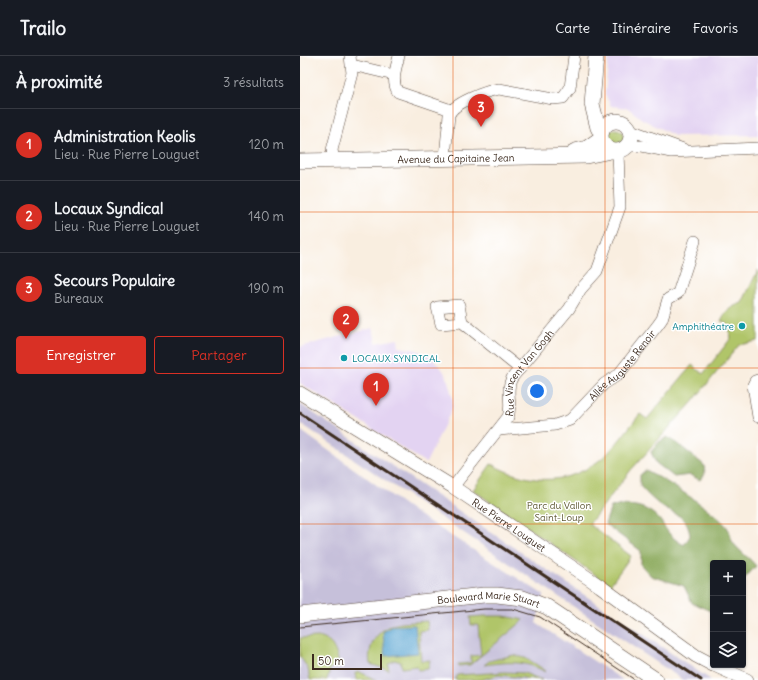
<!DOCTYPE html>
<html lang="fr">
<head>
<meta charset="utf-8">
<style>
	body { margin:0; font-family:Delius,sans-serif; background:#20242c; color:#f1f3f6 }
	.controls { position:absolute; right:12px; bottom:12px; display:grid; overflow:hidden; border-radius:4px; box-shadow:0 1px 3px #0004 }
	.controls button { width:36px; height:36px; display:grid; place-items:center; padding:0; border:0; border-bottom:1px solid #363941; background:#171b24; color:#f1f3f6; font:20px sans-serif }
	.scale { position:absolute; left:12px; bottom:10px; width:70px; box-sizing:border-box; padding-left:4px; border:2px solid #3b2a1e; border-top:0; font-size:11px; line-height:14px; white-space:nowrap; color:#3b2a1e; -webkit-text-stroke:3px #fff; paint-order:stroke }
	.you { position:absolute; left:237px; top:335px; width:14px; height:14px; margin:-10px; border:3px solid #fff; border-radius:50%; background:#1a73e8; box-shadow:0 0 0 6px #1a73e833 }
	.badge { display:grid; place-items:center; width:26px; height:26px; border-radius:50%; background:#d93025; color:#fff; font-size:13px; font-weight:700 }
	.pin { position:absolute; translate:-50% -33px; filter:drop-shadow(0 1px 2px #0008) }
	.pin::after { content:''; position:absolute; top:21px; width:14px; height:12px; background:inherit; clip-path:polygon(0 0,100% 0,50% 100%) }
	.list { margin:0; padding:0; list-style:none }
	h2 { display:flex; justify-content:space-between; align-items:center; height:52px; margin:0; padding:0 16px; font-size:17px }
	h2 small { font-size:13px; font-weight:400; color:#9ea1a6 }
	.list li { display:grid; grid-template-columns:26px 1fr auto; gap:12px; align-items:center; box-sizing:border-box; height:72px; padding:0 16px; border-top:1px solid #363941 }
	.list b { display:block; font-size:15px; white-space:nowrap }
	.list p { margin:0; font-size:13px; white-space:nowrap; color:#9ea1a6 }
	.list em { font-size:13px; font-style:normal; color:#9ea1a6 }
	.actions { display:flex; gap:8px; padding:12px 16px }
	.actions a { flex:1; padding:9px 0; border:1px solid #d93025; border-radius:4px; text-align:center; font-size:14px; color:#d93025 }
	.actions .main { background:#d93025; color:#fff }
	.icon { flex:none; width:22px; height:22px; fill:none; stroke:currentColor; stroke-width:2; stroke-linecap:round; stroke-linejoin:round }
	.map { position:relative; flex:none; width:458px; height:624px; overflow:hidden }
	header { display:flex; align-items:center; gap:24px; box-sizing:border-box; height:56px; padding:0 20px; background:#171b24; border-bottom:1px solid #363941 }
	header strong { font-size:19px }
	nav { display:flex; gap:22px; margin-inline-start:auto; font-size:14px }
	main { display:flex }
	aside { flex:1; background:#171b24 }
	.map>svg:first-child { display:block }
	.built { fill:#e3d3f2 }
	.industrial { fill:#c6c0da }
	.green { fill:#b0c569; stroke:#767844 }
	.forest { fill:#8caa5d; stroke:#646a3e }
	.water { fill:#59a4d1; stroke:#4a6778 }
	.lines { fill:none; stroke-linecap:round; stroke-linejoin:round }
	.minor-casing { stroke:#58473b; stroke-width:12 }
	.tertiary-casing { stroke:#58473b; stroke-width:14 }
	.secondary-casing { stroke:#58473b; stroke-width:16 }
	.minor { stroke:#fff; stroke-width:11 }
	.tertiary { stroke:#fff; stroke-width:13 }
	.secondary { stroke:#fff; stroke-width:15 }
	.tram { stroke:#3b2a1e; stroke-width:1 }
	.rail { stroke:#3b2a1e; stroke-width:3 }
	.grid { fill:none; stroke:#e8590c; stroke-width:1; stroke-opacity:0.55 }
	.culture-dot { fill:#0f9aa8; stroke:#fff; stroke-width:1.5 }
	.labels { text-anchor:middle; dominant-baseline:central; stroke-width:3; stroke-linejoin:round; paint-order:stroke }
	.street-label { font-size:10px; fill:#3b2a1e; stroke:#fff }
	.culture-label { font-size:10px; fill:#0d838f; stroke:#fff; text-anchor:end }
	.park-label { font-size:10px; fill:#5e5834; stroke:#fff }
</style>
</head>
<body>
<header>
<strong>Trailo</strong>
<nav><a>Carte</a><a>Itinéraire</a><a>Favoris</a></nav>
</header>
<main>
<aside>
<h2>À proximité<small>3 résultats</small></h2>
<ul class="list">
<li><span class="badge">1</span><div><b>Administration Keolis</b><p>Lieu · Rue Pierre Louguet</p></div><em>120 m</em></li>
<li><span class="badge">2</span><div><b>Locaux Syndical</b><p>Lieu · Rue Pierre Louguet</p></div><em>140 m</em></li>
<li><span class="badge">3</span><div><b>Secours Populaire</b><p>Bureaux</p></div><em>190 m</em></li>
</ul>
<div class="actions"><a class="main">Enregistrer</a><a>Partager</a></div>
</aside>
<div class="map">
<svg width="458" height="624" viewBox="0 0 458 624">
	<rect width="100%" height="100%" fill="#fff"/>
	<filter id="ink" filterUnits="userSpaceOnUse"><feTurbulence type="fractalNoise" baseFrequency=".025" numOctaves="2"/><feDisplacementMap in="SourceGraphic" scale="8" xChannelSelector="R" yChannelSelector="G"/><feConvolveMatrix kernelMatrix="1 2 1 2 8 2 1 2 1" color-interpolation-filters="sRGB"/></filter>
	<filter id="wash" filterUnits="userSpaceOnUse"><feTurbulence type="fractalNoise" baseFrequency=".012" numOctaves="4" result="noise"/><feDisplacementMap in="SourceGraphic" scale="16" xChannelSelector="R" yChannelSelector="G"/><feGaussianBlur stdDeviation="0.9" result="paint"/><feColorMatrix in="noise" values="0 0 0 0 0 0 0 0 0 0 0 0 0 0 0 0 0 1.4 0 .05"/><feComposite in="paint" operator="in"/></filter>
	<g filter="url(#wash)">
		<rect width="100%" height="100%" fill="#f9eee0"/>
		<path class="built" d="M 309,0 L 458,0 L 458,79 L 375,80 L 342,63 L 328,52 L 311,50 L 305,38 Z
			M 73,272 L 76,287 L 98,283 L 99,291 L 117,294 L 130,300 L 142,313 L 147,321 L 153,344 L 152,353 L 126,407 L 0,327 L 0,291 Z"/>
		<path class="industrial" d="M 0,348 L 411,624 L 383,624 L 0,367 Z
			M 0,374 L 117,458 L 244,539 L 236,567 L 323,624 L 0,624 Z"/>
		<path class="green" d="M308 81a8 8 0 1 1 16 0a8 8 0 1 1-16 0Z
			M 458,214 L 458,285 L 439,289 L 390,349 L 331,414 L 289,468 L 331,500 L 310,529 L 173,434 L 191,408 C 231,430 272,430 307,398 C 319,386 329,371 340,358 L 347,363 L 392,309 L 403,318 L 431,282 L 428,268 L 421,265 C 425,255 432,250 442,247 Z
			M 184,560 L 204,560 L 224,564 L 170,609 L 158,610 L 158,608 L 171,607 L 171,600 L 181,599 L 178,569 L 171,569 L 170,561 Z
			M 127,565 L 128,574 L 119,575 L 121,605 L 130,604 L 128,613 L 118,614 L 117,610 L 102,612 L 101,606 L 94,604 L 88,608 L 89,614 L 70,608 C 67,592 76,575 92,569 C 102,566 116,566 127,565 Z
			M 18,581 C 33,584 36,595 39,608 L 30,613 L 27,624 L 10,624 L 8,613 L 0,600 L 0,582 Z
			M 214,599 L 228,603 L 246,615 L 245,616 C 226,604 205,606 184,609 L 189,605 Z
			M 60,616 L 76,624 L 56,624 L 55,617 Z
			M 205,616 L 224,617 L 242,624 L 199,619 L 180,624 L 155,624 L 157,619 Z"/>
		<path class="forest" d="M 367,381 L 377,387 L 404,409 L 405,418 L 400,424 L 390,419 L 374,421 L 356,407 L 351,396 L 359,386 Z
			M 346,414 C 365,424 415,455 427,471 C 431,476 430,484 434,488 C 441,497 450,502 456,510 L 443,524 L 443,507 L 413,507 L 413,556 L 392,547 L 384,530 L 351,520 L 341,509 L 341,495 L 305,468 L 311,451 C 331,447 349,449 362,467 C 368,477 373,483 384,489 L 390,480 C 388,460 379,461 364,452 C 355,446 347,438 340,430 L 340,419 Z"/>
		<path class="water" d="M 115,569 L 118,597 L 85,600 L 83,576 L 93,570 Z"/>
	</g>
	<g filter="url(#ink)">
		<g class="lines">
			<defs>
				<g id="minor">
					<path d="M 99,0 C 96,11 91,26 98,36 L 151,54"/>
					<path d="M 52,9 L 94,19"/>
					<path d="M 330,74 L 383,93"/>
					<path d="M 329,90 L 342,90 L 371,96 L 458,92"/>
					<path d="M 145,101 L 149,59 C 153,47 186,35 199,33 L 253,43 L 263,42 L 270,32 L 274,0"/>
					<path d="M 34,104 L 32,94 L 52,17 L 50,0"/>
					<path d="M 162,266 L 141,268 L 137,251 L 159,249 L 162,266 L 220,313"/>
					<path d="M 458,324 L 455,325 L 453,329 L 458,361"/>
					<path id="s1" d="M 199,374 L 255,369 L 270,364 L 304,328 L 318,319 L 357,270 L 362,263 L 368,243 L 378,237 L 395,185"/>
					<path id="s2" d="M 153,431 L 208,361 C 213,348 205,334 212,322 L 269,253 L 281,233 L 297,215 L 320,151 L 318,96"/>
				</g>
				<g id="tertiary">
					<path id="s3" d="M 0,337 L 153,431 L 300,530 L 396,600 L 413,609"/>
					<path d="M 414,609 L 447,624"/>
				</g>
				<g id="secondary">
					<path d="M 296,0 L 292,48 L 298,72 L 302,74"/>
					<circle cx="316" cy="80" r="15"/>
					<path d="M 275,95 L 287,92 L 301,82"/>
					<path id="s4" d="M 0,105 L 286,100 L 311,95"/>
					<path id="s5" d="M 0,559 L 184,539 L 197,539 L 223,542 L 247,551 L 356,624"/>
				</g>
			</defs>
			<use href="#minor" class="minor-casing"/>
			<use href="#tertiary" class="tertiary-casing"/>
			<use href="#secondary" class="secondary-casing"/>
			<use href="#minor" class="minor"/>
			<use href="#tertiary" class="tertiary"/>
			<use href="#secondary" class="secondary"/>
			<path class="tram" d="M 0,571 L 184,553 L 213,553 L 240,561 L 335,624"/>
			<path class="rail" d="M 0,357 L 401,624"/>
		</g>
	</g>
	<path class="grid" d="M 153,0 L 153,624M 305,0 L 305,624M 0,156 L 458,156M 0,312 L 458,312M 0,468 L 458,468"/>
	<g class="culture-dot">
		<circle cx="442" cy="270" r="4"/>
		<circle cx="44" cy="302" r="4"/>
	</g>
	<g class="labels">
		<g class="street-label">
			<text stroke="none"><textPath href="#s4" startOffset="156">Avenue du Capitaine Jean</textPath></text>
			<text stroke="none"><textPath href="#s1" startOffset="148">Allée Auguste Renoir</textPath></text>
			<text stroke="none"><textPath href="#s2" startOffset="140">Rue Vincent Van Gogh</textPath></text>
			<text stroke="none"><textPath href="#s3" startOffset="247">Rue Pierre Louguet</textPath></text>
			<text stroke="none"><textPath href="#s5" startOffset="190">Boulevard Marie Stuart</textPath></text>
		</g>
		<g class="culture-label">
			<text x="434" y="270">Amphithéatre</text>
			<text x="52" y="302" text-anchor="start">LOCAUX SYNDICAL</text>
		</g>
		<g class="park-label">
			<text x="259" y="449">Parc du Vallon<tspan x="259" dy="12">Saint-Loup</tspan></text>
		</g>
	</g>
</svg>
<div class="controls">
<button>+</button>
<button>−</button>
<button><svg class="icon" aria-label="layers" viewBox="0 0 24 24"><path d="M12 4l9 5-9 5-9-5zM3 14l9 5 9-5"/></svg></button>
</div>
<div class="scale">50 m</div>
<div class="you"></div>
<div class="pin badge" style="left:76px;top:350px">1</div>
<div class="pin badge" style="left:46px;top:283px">2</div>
<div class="pin badge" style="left:181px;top:71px">3</div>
</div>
</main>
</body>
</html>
